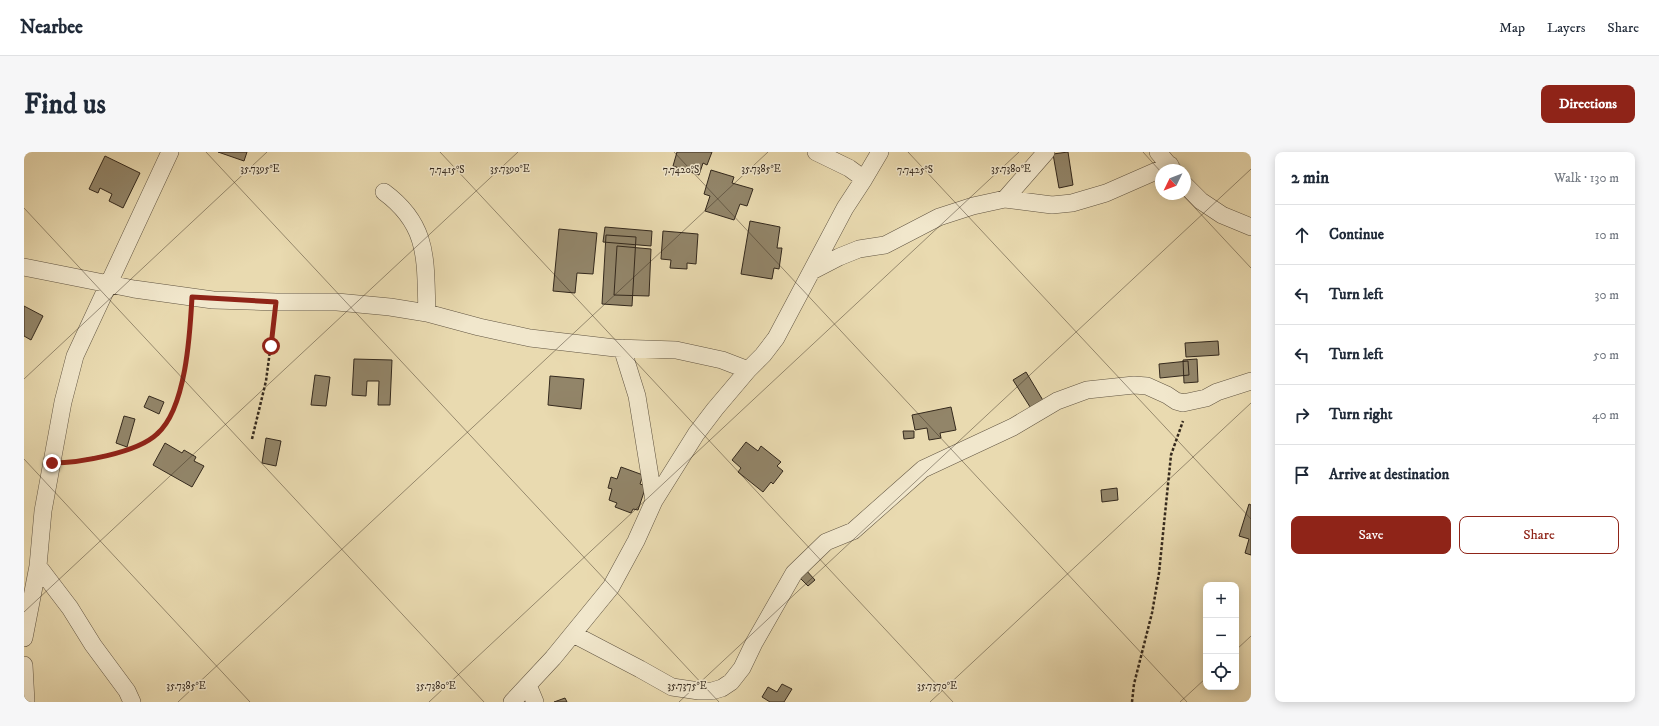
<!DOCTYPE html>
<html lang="en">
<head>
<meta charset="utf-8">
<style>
	body { margin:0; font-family:"IM FELL DW Pica",serif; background:#f6f6f7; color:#1f2937 }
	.controls { position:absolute; right:12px; bottom:12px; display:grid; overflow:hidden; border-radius:8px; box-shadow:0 2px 10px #0003 }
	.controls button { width:36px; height:36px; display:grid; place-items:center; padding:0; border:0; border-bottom:1px solid #e0e1e3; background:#fff; color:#1f2937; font:20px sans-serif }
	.compass { position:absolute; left:1131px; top:12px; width:36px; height:36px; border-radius:50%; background:#fff; box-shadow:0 2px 10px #0003; rotate:227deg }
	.stop { position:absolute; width:12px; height:12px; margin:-9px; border:3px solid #8f2418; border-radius:50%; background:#fff }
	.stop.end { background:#8f2418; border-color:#fff; box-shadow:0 1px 4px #0008 }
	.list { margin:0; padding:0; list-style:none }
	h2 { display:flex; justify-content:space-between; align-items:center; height:52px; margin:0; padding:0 16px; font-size:17px }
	h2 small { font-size:13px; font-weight:400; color:#747a83 }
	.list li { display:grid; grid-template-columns:26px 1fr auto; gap:12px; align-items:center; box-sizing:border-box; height:60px; padding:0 16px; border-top:1px solid #e0e1e3 }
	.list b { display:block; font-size:15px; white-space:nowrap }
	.list em { font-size:13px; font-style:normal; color:#747a83 }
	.actions { display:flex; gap:8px; padding:12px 16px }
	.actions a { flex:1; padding:9px 0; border:1px solid #8f2418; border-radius:8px; text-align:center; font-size:14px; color:#8f2418 }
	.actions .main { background:#8f2418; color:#fff }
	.icon { flex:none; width:22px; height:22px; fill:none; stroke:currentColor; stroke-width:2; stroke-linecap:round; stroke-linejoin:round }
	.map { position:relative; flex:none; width:1227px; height:550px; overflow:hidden; border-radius:8px }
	header { display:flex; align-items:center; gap:24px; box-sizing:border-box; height:56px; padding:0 20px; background:#fff; border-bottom:1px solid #e0e1e3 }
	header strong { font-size:19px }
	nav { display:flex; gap:22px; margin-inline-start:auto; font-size:14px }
	.intro { display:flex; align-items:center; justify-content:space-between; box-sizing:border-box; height:96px; padding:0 24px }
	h1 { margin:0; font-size:28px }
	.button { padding:10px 18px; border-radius:8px; background:#8f2418; color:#fff; font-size:14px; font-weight:700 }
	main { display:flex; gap:24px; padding:0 24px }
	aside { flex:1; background:#fff; border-radius:8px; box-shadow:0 2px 10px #0003 }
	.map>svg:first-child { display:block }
	.building { fill:#928569; stroke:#34291d }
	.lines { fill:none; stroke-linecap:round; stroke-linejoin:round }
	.minor-casing { stroke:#615542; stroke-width:18 }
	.path { stroke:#34291d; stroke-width:2.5; stroke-dasharray:3 2; stroke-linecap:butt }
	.minor { stroke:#f1e7cc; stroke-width:17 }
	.route { stroke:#8f2418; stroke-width:5 }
	.ticks { fill:none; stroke:#34291d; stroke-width:1; stroke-opacity:0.45 }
	.ticks-label { font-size:10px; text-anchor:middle; fill:#34291d; stroke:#f1e7cc; stroke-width:3; stroke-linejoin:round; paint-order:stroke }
</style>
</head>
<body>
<header>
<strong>Nearbee</strong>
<nav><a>Map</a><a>Layers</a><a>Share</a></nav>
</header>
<div class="intro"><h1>Find us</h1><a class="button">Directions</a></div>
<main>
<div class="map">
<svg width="1227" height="550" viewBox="0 0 1227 550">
	<rect width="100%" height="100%" fill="#e9dab0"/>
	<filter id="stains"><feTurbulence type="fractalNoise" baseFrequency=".005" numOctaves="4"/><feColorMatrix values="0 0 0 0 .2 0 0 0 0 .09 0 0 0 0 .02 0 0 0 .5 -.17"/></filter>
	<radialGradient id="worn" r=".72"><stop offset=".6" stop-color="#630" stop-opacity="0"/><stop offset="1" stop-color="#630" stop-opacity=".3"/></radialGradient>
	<path class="building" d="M 194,0 L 223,0 L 220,9 Z
		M 653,0 L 688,0 L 683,13 L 679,11 L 675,23 L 649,14 Z
		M 1044,0 L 1049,33 L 1035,36 L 1029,2 Z
		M 81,4 L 116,21 L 99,56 L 85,49 L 88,42 L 76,36 L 74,41 L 65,37 Z
		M 687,18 L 710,25 L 708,31 L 729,37 L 723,54 L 716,52 L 710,68 L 681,59 L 686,44 L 680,42 Z
		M 726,69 L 756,75 L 753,96 L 758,96 L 755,117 L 750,116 L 748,127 L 717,122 Z
		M 581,75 L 628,79 L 627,94 L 579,90 Z
		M 535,77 L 573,81 L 569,122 L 553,121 L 551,141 L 529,139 Z
		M 639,79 L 674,82 L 672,112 L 663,111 L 663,117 L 646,116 L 647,108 L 637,107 Z
		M 582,83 L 612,85 L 608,154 L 578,152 Z
		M 593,94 L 627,97 L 625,144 L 590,143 Z
		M 0,154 L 19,164 L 7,188 L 0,184 Z
		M 1194,189 L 1195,203 L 1162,205 L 1161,191 Z
		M 330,207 L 368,208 L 366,253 L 354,253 L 355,229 L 343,229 L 342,244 L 328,243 Z
		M 1173,207 L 1174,230 L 1160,231 L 1159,208 Z
		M 1164,209 L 1165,223 L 1136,226 L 1135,212 Z
		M 1002,220 L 1020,250 L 1008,258 L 989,228 Z
		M 291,223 L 306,225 L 302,254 L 287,253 Z
		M 526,224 L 560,227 L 557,257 L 524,253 Z
		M 125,244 L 140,250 L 135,262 L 120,255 Z
		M 927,255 L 932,278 L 916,281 L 917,286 L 905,288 L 903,276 L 891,278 L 888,263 Z
		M 100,264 L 111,267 L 103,295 L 92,291 Z
		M 879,279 L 890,279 L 890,286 L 880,287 Z
		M 242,286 L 257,289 L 252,314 L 238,311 Z
		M 722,290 L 734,299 L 737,294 L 757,310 L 753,314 L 759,319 L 749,332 L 747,330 L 739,340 L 714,320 L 717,316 L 708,308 Z
		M 141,291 L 158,301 L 160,298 L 172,305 L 170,309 L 180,314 L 168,335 L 129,313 Z
		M 597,315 L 619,323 L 616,332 L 622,334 L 614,358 L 609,357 L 607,361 L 591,355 L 593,351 L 585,348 L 588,337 L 584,336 L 587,325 L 593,327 Z
		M 1093,336 L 1094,348 L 1078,350 L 1077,338 Z
		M 1225,352 L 1227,353 L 1227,403 L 1221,401 L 1225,387 L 1215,384 Z
		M 781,417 L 791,428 L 784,434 L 774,424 Z
		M 758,532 L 768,537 L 760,550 L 746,550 L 738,545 L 744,535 L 753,540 Z
		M 541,546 L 543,550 L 530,550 Z"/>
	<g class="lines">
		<defs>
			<path id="minor" d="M 792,0 L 825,16 L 840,27
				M 1134,0 L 1149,18
				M 1161,33 L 1177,49 L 1198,63 L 1227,75
				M 360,40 C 406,74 401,109 403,161
				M 981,47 L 1022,0
				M 0,115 L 110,137 L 189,148 L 252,150 L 313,150 L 366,155 L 403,161 L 455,175 L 506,186 L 591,196 L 652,198 L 698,208 L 724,218
				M 788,119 L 815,105 L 835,97 L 861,93 L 915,65 L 949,54 L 981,47 L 1028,53 L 1048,51 L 1082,41 L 1146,13
				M 598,196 L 613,244 L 630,349
				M 14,414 L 46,456 L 69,493 L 103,539 L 108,550
				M 549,482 L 616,517 L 648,535 L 675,539 L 688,539 L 698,536 L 707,530 L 718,516 L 730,491 L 770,421 L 802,390 L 829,379 L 899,317 L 989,275 L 1033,249 L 1063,238 L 1110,233 L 1123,234 L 1143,243 L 1152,249 L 1159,251 L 1182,246 L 1193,240 L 1227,229
				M 0,486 L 14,414 L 19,359 L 39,250 L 51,204 L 146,0
				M 0,513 L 2,550
				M 504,533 L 511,550
				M 488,550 L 529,506 L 587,435 L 612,389 L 630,349 L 672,282 L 691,257 L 724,218 L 739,203 L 752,186 L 821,56 L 840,27 L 856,0"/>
		</defs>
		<use href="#minor" class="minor-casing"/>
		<path class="path" d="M 228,287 L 242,229 L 250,168
			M 47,310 C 72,305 115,300 133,282 C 158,259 165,196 167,164
			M 1108,550 L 1110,532 L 1128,461 L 1135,421 L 1147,303 L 1159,269"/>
		<use href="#minor" class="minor"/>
	</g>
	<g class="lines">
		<path class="route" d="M 28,311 C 55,311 113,301 133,282 C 162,257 166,182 168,145 L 252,150 L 247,194"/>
	</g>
	<path class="ticks" d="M 182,0 L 695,550M 416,0 L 929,550M 650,0 L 1163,550M 884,0 L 1227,367M 1119,0 L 1137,20M 1158,42 L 1227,116M 0,56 L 460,550M 0,227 L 243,0M 0,307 L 226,550M 0,460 L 494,0M 1212,498 L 1227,484M 154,550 L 744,0M 405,550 L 995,0M 655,550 L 1227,17M 906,550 L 1227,251M 1156,550 L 1182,526"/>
	<g class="ticks-label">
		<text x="236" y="20">35.7395°E</text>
		<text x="486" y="20">35.7390°E</text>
		<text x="737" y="20">35.7385°E</text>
		<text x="987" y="20">35.7380°E</text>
		<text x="423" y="21">7.7415°S</text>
		<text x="657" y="21">7.7420°S</text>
		<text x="891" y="21">7.7425°S</text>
		<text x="162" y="537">35.7385°E</text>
		<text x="412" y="537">35.7380°E</text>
		<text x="663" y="537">35.7375°E</text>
		<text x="913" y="537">35.7370°E</text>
	</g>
	<rect width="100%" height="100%" filter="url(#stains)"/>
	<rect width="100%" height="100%" fill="url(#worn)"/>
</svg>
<div class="controls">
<button>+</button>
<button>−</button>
<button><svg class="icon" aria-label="locate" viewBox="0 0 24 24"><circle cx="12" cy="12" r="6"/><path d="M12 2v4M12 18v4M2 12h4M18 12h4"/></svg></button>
</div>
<svg class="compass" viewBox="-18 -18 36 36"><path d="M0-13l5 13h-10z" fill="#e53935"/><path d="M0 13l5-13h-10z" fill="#747a83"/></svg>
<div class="stop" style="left:247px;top:194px"></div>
<div class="stop end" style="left:28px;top:311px"></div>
</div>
<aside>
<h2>2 min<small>Walk · 130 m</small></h2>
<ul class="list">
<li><svg class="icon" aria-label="ahead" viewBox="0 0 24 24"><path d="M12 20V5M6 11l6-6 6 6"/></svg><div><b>Continue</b></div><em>10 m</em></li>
<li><svg class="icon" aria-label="left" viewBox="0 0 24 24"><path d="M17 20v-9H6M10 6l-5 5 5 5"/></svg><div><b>Turn left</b></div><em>30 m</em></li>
<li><svg class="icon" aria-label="left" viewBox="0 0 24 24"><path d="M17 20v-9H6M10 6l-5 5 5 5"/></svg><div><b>Turn left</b></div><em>50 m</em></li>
<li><svg class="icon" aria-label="right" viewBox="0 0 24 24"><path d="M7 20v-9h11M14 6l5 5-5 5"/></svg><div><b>Turn right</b></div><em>40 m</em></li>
<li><svg class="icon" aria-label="arrive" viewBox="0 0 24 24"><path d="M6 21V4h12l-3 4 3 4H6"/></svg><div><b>Arrive at destination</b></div></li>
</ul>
<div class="actions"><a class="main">Save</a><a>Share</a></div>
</aside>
</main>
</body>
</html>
